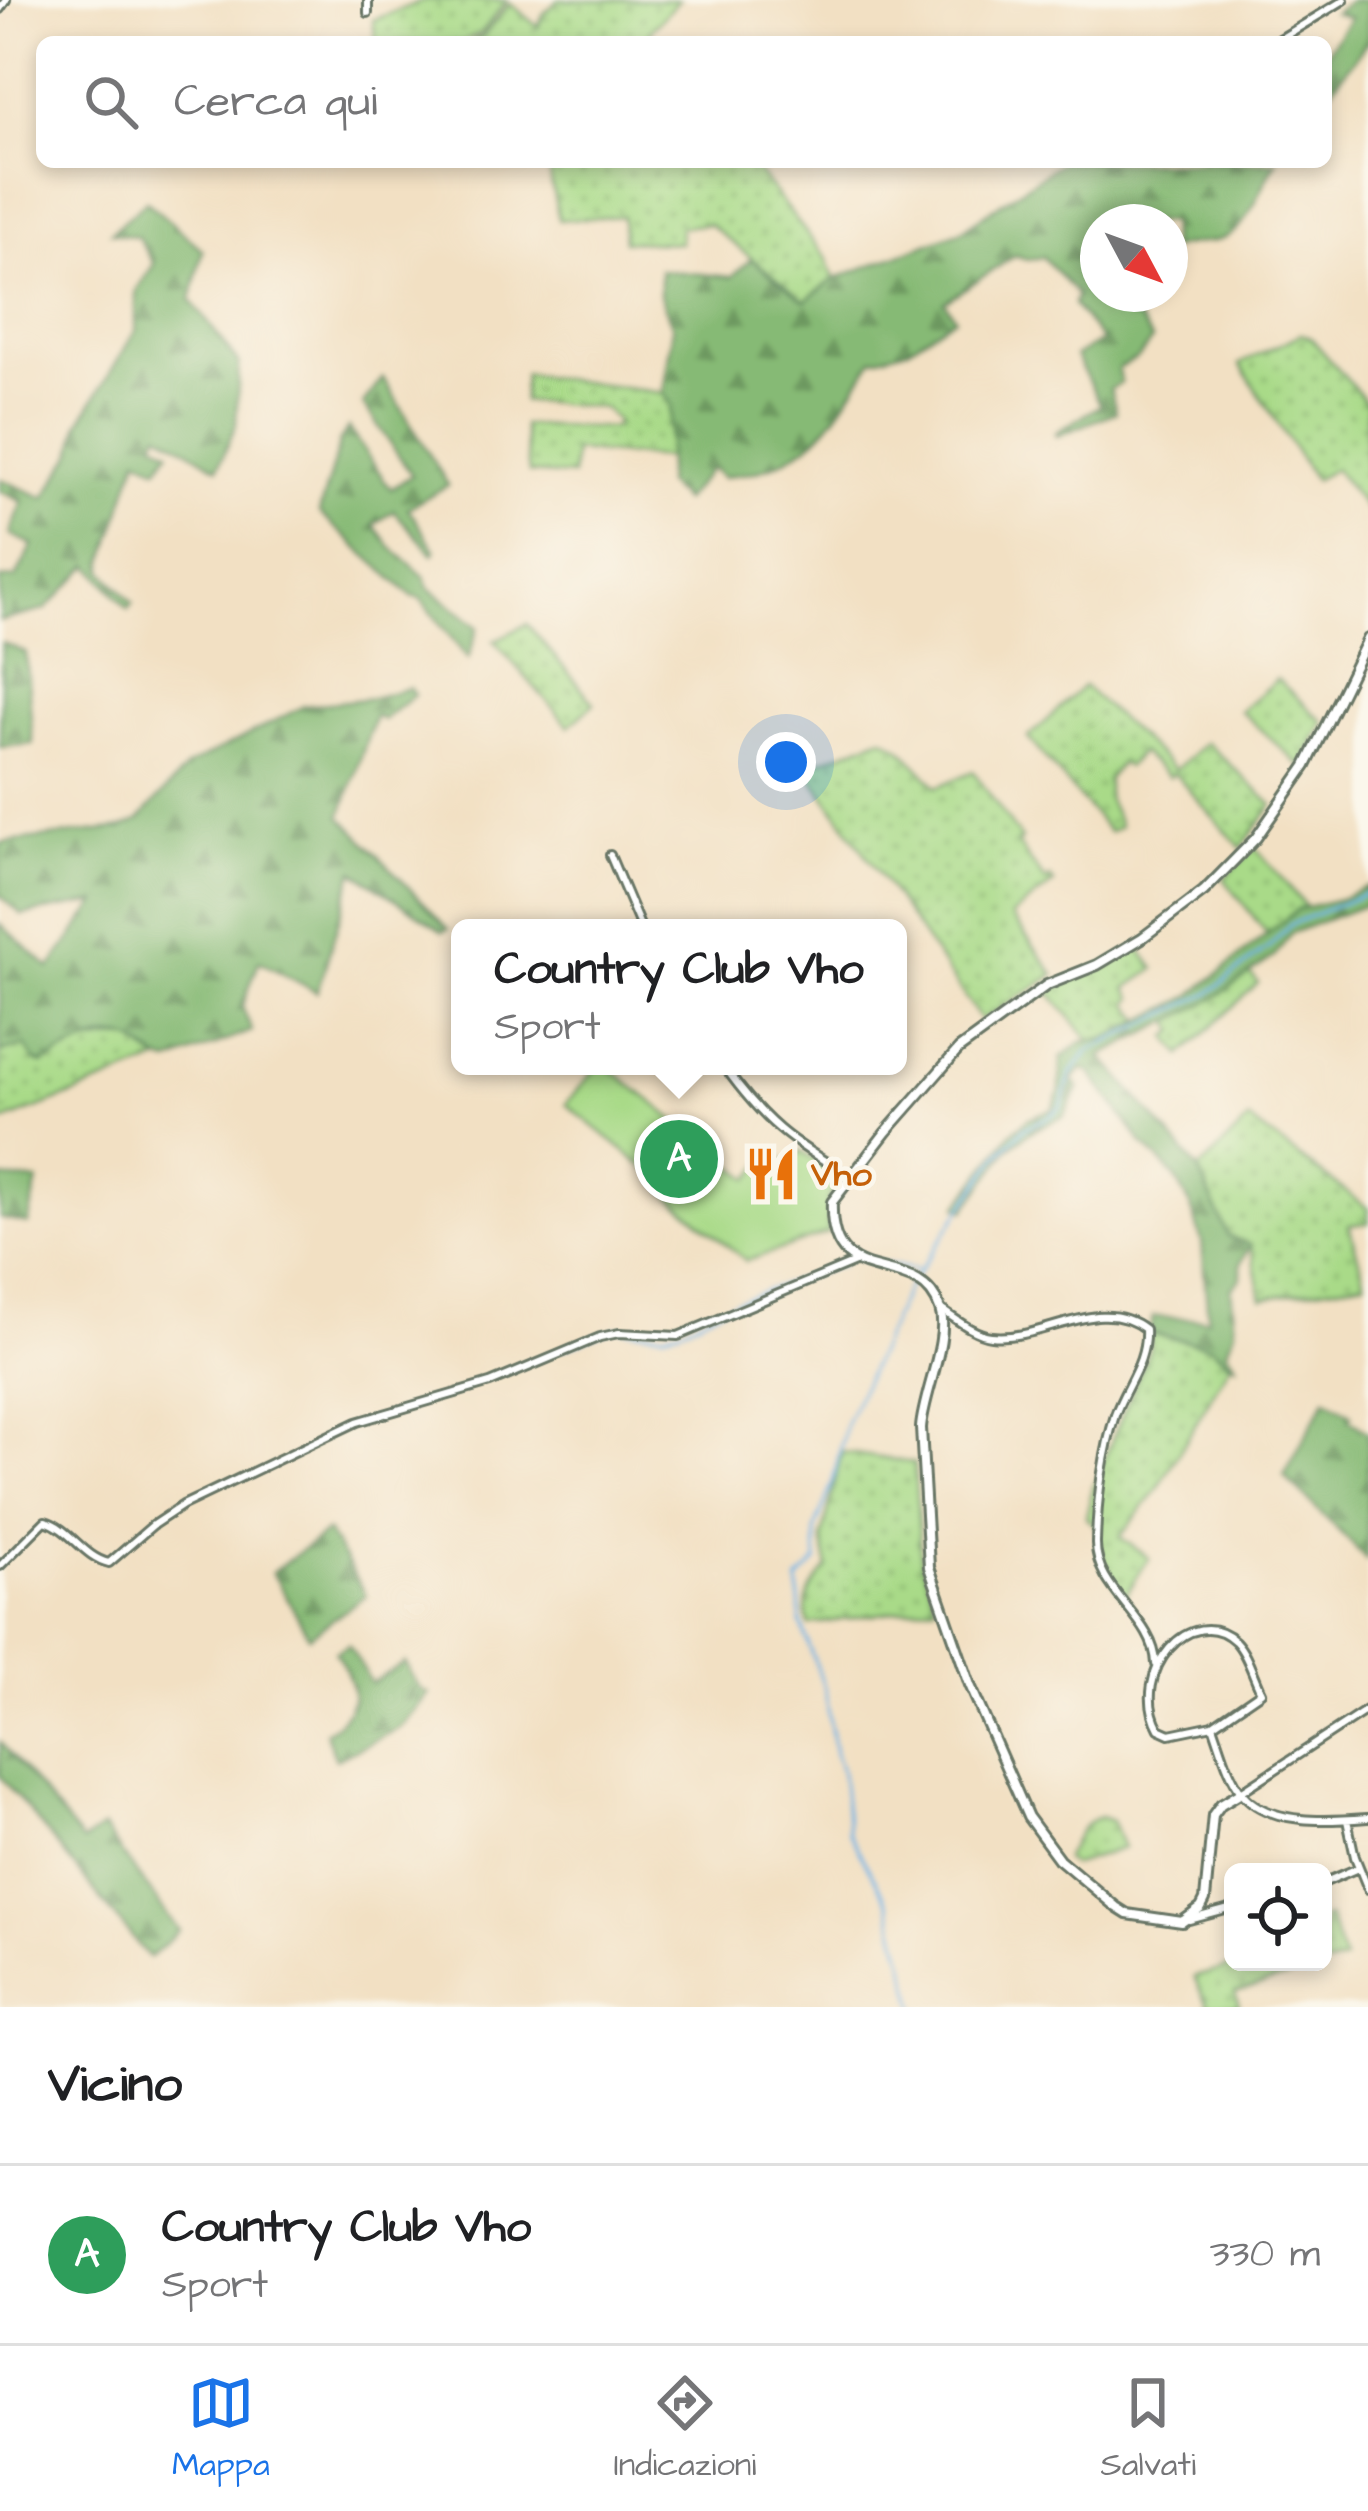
<!DOCTYPE html>
<html lang="it">
<head>
<meta charset="utf-8">
<style>
	body { margin:0; font-family:"Architects Daughter",sans-serif; background:#f2f2f2; color:#202124 }
	.controls { position:absolute; right:36px; bottom:36px; display:grid; overflow:hidden; border-radius:18px; box-shadow:0 6px 18px #0003 }
	.controls button { width:108px; height:108px; display:grid; place-items:center; padding:0; border:0; border-bottom:3px solid #e0e0e0; background:#fff; color:#202124; font:60px sans-serif }
	.compass { position:absolute; left:1080px; top:204px; width:108px; height:108px; border-radius:50%; background:#fff; box-shadow:0 6px 18px #0003; rotate:131deg }
	.you { position:absolute; left:786px; top:762px; width:42px; height:42px; margin:-30px; border:9px solid #fff; border-radius:50%; background:#1a73e8; box-shadow:0 0 0 18px #1a73e833 }
	.badge { display:grid; place-items:center; width:78px; height:78px; border-radius:50%; background:#1a73e8; color:#fff; font-size:39px; font-weight:700 }
	.pin { position:absolute; translate:-50% -50%; border:6px solid #fff; box-shadow:0 3px 12px #0006 }
	.popup { position:absolute; left:451px; top:919px; width:456px; height:156px; box-sizing:border-box; display:grid; place-content:center; border-radius:18px; background:#fff; filter:drop-shadow(0 3px 9px #0005); font-size:39px; white-space:nowrap; color:#757577 }
	.popup b { font-size:45px; color:#202124 }
	.popup::after { content:''; position:absolute; left:50%; top:100%; margin-left:-24px; border:24px solid transparent; border-top-color:#fff }
	.list { margin:0; padding:0; list-style:none }
	h2 { display:flex; justify-content:space-between; align-items:center; height:156px; margin:0; padding:0 48px; font-size:51px }
	h2 small { font-size:39px; font-weight:400; color:#757577 }
	.list li { display:grid; grid-template-columns:78px 1fr auto; gap:36px; align-items:center; box-sizing:border-box; height:180px; padding:0 48px; border-top:3px solid #e0e0e0 }
	.list b { display:block; font-size:45px; white-space:nowrap }
	.list p { margin:0; font-size:39px; white-space:nowrap; color:#757577 }
	.list em { font-size:39px; font-style:normal; color:#757577 }
	.icon { flex:none; width:66px; height:66px; fill:none; stroke:currentColor; stroke-width:2; stroke-linecap:round; stroke-linejoin:round }
	.map { position:relative; flex:none; width:1368px; height:2007px; overflow:hidden }
	.search { position:absolute; background:#fff; box-shadow:0 6px 18px #0003; left:36px; right:36px; top:36px; height:132px; display:flex; align-items:center; gap:30px; box-sizing:border-box; padding:0 42px; border-radius:18px; color:#757577; font-size:45px }
	.sheet { height:336px; background:#fff }
	nav { display:flex; justify-content:space-around; align-items:center; box-sizing:border-box; height:168px; border-top:3px solid #e0e0e0; background:#fff; font-size:33px; color:#757577 }
	nav a { display:grid; justify-items:center; gap:6px }
	nav .on { color:#1a73e8 }
	.map>svg:first-child { display:block }
	.grass { fill:url(#grass-dots); stroke:#648c5e; stroke-width:3 }
	.forest { fill:url(#forest-firs); stroke:#527c54; stroke-width:3 }
	.garden { fill:#a9da88; stroke:#648c5e; stroke-width:3 }
	.lines { fill:none; stroke-linecap:round; stroke-linejoin:round }
	.stream { stroke:#6eb3e4; stroke-width:3 }
	.minor-casing { stroke:#697666; stroke-width:12 }
	.tertiary-casing { stroke:#697666; stroke-width:14 }
	.minor { stroke:#fff; stroke-width:6 }
	.tertiary { stroke:#fff; stroke-width:8 }
	.labels { text-anchor:middle; dominant-baseline:central; stroke-width:9; stroke-linejoin:round; paint-order:stroke }
	.food-label { font-size:36px; font-weight:bold; fill:#c56008; stroke:#fbf7ec; text-anchor:start }
</style>
</head>
<body>
<div class="map">
<svg width="1368" height="2007" viewBox="0 0 1368 2007">
	<defs>
		<pattern id="grass-dots" width="8" height="8" patternUnits="userSpaceOnUse" patternTransform="scale(3)"><rect width="8" height="8" fill="#a9da88"/><path d="M2 2h.1M6 6h.1" fill="none" stroke="#91bc76" stroke-width="1.8" stroke-linecap="round"/></pattern>
		<pattern id="forest-firs" width="22" height="20" patternUnits="userSpaceOnUse" patternTransform="scale(3)"><rect width="22" height="20" fill="#86ba74"/><path d="M5 1l3.5 6h-7zM16 11l3.5 6h-7z" fill="#6d9860"/></pattern>
	</defs>
	<rect width="100%" height="100%" fill="#fbf7ec"/>
	<filter id="ink" filterUnits="userSpaceOnUse"><feTurbulence type="fractalNoise" baseFrequency=".00833" numOctaves="2"/><feDisplacementMap in="SourceGraphic" scale="24" xChannelSelector="R" yChannelSelector="G"/><feConvolveMatrix kernelMatrix="1 2 1 2 8 2 1 2 1" color-interpolation-filters="sRGB"/></filter>
	<filter id="wash" filterUnits="userSpaceOnUse"><feTurbulence type="fractalNoise" baseFrequency=".004" numOctaves="4" result="noise"/><feDisplacementMap in="SourceGraphic" scale="48" xChannelSelector="R" yChannelSelector="G"/><feGaussianBlur stdDeviation="2.7" result="paint"/><feColorMatrix in="noise" values="0 0 0 0 0 0 0 0 0 0 0 0 0 0 0 0 0 1.4 0 .05"/><feComposite in="paint" operator="in"/></filter>
	<g filter="url(#wash)">
		<rect width="100%" height="100%" fill="#f2e0c3"/>
		<path class="grass" d="M 425,0 L 507,0 L 482,32 L 461,42 L 376,42 L 373,20 Z
			M 559,0 L 679,0 L 649,32 L 658,42 L 471,42 L 484,35 L 510,3 L 538,27 L 544,13 Z
			M 547,162 L 750,162 L 827,259 L 834,279 L 805,301 L 709,224 L 680,227 L 680,243 L 624,241 L 622,216 L 559,220 Z
			M 1301,334 L 1311,338 L 1368,404 L 1365,433 L 1368,512 L 1335,469 L 1314,480 L 1240,364 Z
			M 524,374 L 663,393 L 671,404 L 668,458 L 574,451 L 572,476 L 529,473 L 523,425 L 615,428 L 616,420 L 603,408 L 523,401 Z
			M 527,624 L 594,703 L 569,726 L 494,641 Z
			M 1277,679 L 1324,722 L 1301,766 L 1240,711 Z
			M 1083,686 L 1175,770 L 1206,742 L 1273,805 L 1241,848 L 1174,773 L 1169,777 L 1140,752 L 1127,767 L 1121,763 L 1107,779 L 1107,798 L 1120,826 L 1109,832 L 1028,738 Z
			M 883,737 L 900,747 L 937,787 L 973,771 L 1021,839 L 1017,843 L 1045,881 L 1050,878 L 1054,883 L 1011,916 L 1055,975 L 981,1020 L 805,767 Z
			M 1255,847 L 1305,906 L 1267,934 L 1224,879 Z
			M 1138,946 L 1155,969 L 1127,988 L 1134,998 L 1129,1003 L 1142,1020 L 1105,1039 L 1090,1040 L 1047,989 L 1103,966 Z
			M 1250,973 L 1258,983 L 1182,1055 L 1168,1037 L 1176,1031 L 1171,1021 L 1213,999 Z
			M 130,1038 L 159,1061 L 0,1123 L 0,1052 L 25,1046 L 31,1052 C 65,1049 95,1040 130,1038 Z
			M 1249,1120 L 1368,1208 L 1368,1223 L 1349,1225 L 1365,1281 L 1262,1298 L 1251,1246 L 1228,1236 L 1199,1170 Z
			M 1150,1333 L 1210,1346 L 1230,1364 L 1156,1492 L 1120,1537 L 1149,1558 L 1124,1598 L 1106,1570 L 1096,1526 L 1086,1516 L 1094,1484 L 1150,1348 Z
			M 842,1452 L 914,1463 L 921,1561 L 935,1605 L 809,1625 C 801,1600 812,1584 828,1568 L 822,1538 Z
			M 1101,1817 L 1112,1821 L 1123,1848 L 1071,1865 L 1064,1859 C 1073,1842 1081,1821 1101,1817 Z
			M 1328,1917 L 1344,1961 L 1235,1993 L 1239,2007 L 1208,2007 L 1194,1977 L 1249,1962 L 1323,1962 L 1323,1918 Z"/>
		<path class="forest" d="M 1351,0 L 1368,0 L 1368,41 L 1326,96 L 1326,53 L 1350,18 L 1334,13 Z
			M 1061,162 L 1277,162 C 1260,184 1254,221 1228,236 C 1213,245 1188,242 1170,249 L 1170,222 L 1098,222 L 1098,294 L 1122,294 L 1152,340 L 1139,357 L 1118,369 L 1121,383 L 1110,389 L 1116,412 L 1057,436 L 1055,433 L 1101,405 L 1075,356 L 1102,341 L 1073,305 L 1077,295 L 1043,257 L 1028,260 L 1016,255 L 944,302 L 955,317 L 907,349 L 873,359 C 838,411 823,449 760,470 C 747,475 735,473 723,478 L 711,468 L 683,501 L 665,484 L 671,416 L 671,404 L 663,393 L 673,327 L 660,295 L 660,270 L 732,277 L 751,259 L 805,301 L 834,279 L 959,232 Z
			M 146,201 L 203,250 L 191,300 L 239,364 L 236,425 L 218,468 L 159,432 L 155,441 L 170,450 L 158,468 L 138,457 L 104,563 L 104,571 L 133,603 L 128,609 L 90,565 L 45,610 L 0,621 L 0,579 L 16,578 L 33,545 L 10,534 L 23,502 L 0,491 L 0,479 L 45,498 L 74,451 L 79,424 L 136,330 L 136,291 L 154,264 L 138,237 L 111,232 Z
			M 383,378 L 448,485 L 408,508 L 436,551 L 433,554 L 394,511 L 374,524 L 390,546 L 425,577 L 429,588 L 478,627 L 468,659 L 421,599 L 412,596 L 319,513 L 340,441 L 348,428 L 391,489 L 412,475 L 363,404 Z
			M 2,643 L 26,653 L 33,744 L 0,747 Z
			M 409,688 L 414,695 L 383,720 L 375,715 L 341,816 L 448,929 L 443,931 L 354,871 L 317,992 L 259,961 L 242,1007 L 252,1031 L 170,1063 C 155,1060 149,1051 136,1043 C 110,1026 67,1051 43,1064 L 35,1061 L 25,1046 L 0,1052 L 0,924 L 50,968 L 97,902 L 22,915 L 0,895 L 0,843 L 123,828 L 139,820 L 188,766 L 304,706 L 372,698 Z
			M 1368,886 L 1368,904 L 1291,933 L 1275,956 L 1213,999 L 1102,1056 L 1199,1170 L 1228,1236 L 1251,1245 L 1241,1263 L 1241,1278 L 1231,1288 L 1235,1330 L 1227,1350 L 1238,1366 L 1210,1346 L 1150,1333 L 1153,1317 L 1208,1319 L 1202,1242 L 1190,1204 L 1174,1176 L 1143,1144 L 1089,1071 L 1082,1069 L 1072,1080 L 1079,1089 L 1064,1116 L 1028,1133 L 1010,1147 L 965,1210 L 958,1206 L 1011,1133 L 1029,1118 L 1053,1109 L 1060,1090 L 1061,1058 L 1082,1042 L 1105,1039 L 1191,996 L 1298,909 L 1340,899 Z
			M 0,1178 L 38,1181 L 28,1224 L 0,1218 Z
			M 1326,1398 L 1352,1415 L 1349,1419 L 1368,1432 L 1367,1559 L 1284,1476 Z
			M 327,1532 L 366,1595 L 309,1636 L 272,1572 Z
			M 349,1645 L 371,1683 L 405,1663 L 420,1689 L 429,1694 L 401,1727 L 336,1759 L 325,1732 C 363,1708 357,1685 335,1652 Z
			M 0,1742 L 83,1842 L 103,1828 L 179,1931 L 149,1958 L 0,1776 Z"/>
		<path class="garden" d="M 598,1066 L 607,1066 L 750,1179 L 772,1152 L 790,1165 L 800,1151 L 840,1177 L 828,1198 L 828,1233 L 746,1261 L 665,1192 L 663,1182 L 566,1104 Z"/>
		<g class="lines">
			<path class="stream" d="M 861,1259 L 916,1270
				M 564,1348 L 616,1328 L 663,1333 L 680,1329 L 731,1303 L 843,1264
				M 916,2007 L 889,1904 L 848,1832 L 842,1773 L 835,1754 L 825,1690 L 801,1623 L 798,1581 L 817,1561 L 815,1529 L 832,1484 L 846,1423 L 906,1290 L 998,1156 L 1024,1128 L 1049,1117 L 1061,1107 L 1071,1074 L 1089,1051 L 1209,993 L 1269,947 L 1291,924 L 1368,893"/>
		</g>
	</g>
	<g filter="url(#ink)">
		<g class="lines">
			<defs>
				<path id="minor" d="M 0,9 L 6,0
					M 368,13 L 368,0
					M 1275,42 L 1344,0
					M 610,855 L 641,928
					M 724,1066 C 764,1122 791,1142 850,1176
					M 942,1310 C 957,1320 974,1334 991,1336 C 1044,1342 1099,1293 1145,1329 C 1147,1363 1126,1384 1115,1415 C 1103,1454 1097,1502 1096,1543 C 1095,1591 1155,1618 1156,1664
					M 0,1566 L 45,1521 C 70,1528 83,1557 109,1563 L 153,1525 L 183,1505 L 357,1422 L 490,1383 L 600,1337 L 619,1333 L 678,1336 L 855,1262
					M 1213,1725 L 1170,1734 L 1159,1729 C 1128,1673 1192,1600 1235,1641 C 1247,1653 1253,1676 1261,1692 L 1213,1725 C 1221,1747 1228,1776 1243,1794 C 1270,1826 1330,1821 1368,1818
					M 1241,1792 L 1368,1709
					M 1347,1820 L 1355,1857 L 1368,1889
					M 1323,1883 L 1358,1868
					M 1189,1920 L 1233,1908"/>
				<path id="tertiary" d="M 1241,1792 L 1221,1804 L 1213,1815 L 1205,1900 L 1201,1908 L 1182,1922 L 1127,1914 L 1116,1907 L 1059,1859 L 1028,1817 L 970,1685 L 929,1567 L 921,1428 C 923,1395 950,1338 940,1309 C 919,1245 828,1299 832,1202 L 886,1132 L 959,1049 L 1047,985 L 1097,965 L 1142,938 L 1204,891 L 1256,838 L 1306,766 L 1368,639"/>
			</defs>
			<use href="#minor" class="minor-casing"/>
			<use href="#tertiary" class="tertiary-casing"/>
			<use href="#minor" class="minor"/>
			<use href="#tertiary" class="tertiary"/>
		</g>
	</g>
	<defs>
		<symbol id="restaurant-bare" viewBox="-9 -9 18 18"><path d="M-5-6h1v4h1v-4h1v4h1v-4h1v5L-1.5 .5V6h-2V.5L-5-1ZM5-6V6H3V1.5H1.5Q1.5-4 5-6Z" fill="#e8710a" stroke="#fbf7ec" stroke-width="2.5" paint-order="stroke"/></symbol>
	</defs>
	<g fill-rule="evenodd">
		<use href="#restaurant-bare" x="733" y="1136" width="76" height="76"/>
	</g>
	<g class="labels">
		<g class="food-label">
			<text x="811" y="1174">Vho</text>
		</g>
	</g>
</svg>
<div class="controls">
<button><svg class="icon" aria-label="locate" viewBox="0 0 24 24"><circle cx="12" cy="12" r="6"/><path d="M12 2v4M12 18v4M2 12h4M18 12h4"/></svg></button>
</div>
<svg class="compass" viewBox="-18 -18 36 36"><path d="M0-13l5 13h-10z" fill="#e53935"/><path d="M0 13l5-13h-10z" fill="#757577"/></svg>
<div class="you"></div>
<div class="pin badge" style="left:679px;top:1159px;background:#2e9e5b">A</div>
<div class="popup"><b>Country Club Vho</b>Sport</div>
<div class="search"><svg class="icon" aria-label="search" viewBox="0 0 24 24"><circle cx="10" cy="10" r="6"/><path d="M15 15l6 6"/></svg>Cerca qui</div>
</div>
<section class="sheet">
<h2>Vicino<small></small></h2>
<ul class="list">
<li><span class="badge" style="background:#2e9e5b">A</span><div><b>Country Club Vho</b><p>Sport</p></div><em>330 m</em></li>
</ul>
</section>
<nav>
<a class="on"><svg class="icon" aria-label="map" viewBox="0 0 24 24"><path d="M3 6l6-2 6 2 6-2v14l-6 2-6-2-6 2zM9 4v14M15 6v14"/></svg>Mappa</a>
<a><svg class="icon" aria-label="directions" viewBox="0 0 24 24"><path d="M12 3l9 9-9 9-9-9zM9 14v-3h6M13 9l2 2-2 2"/></svg>Indicazioni</a>
<a><svg class="icon" aria-label="saved" viewBox="0 0 24 24"><path d="M7 4h10v16l-5-4-5 4z"/></svg>Salvati</a>
</nav>
</body>
</html>
